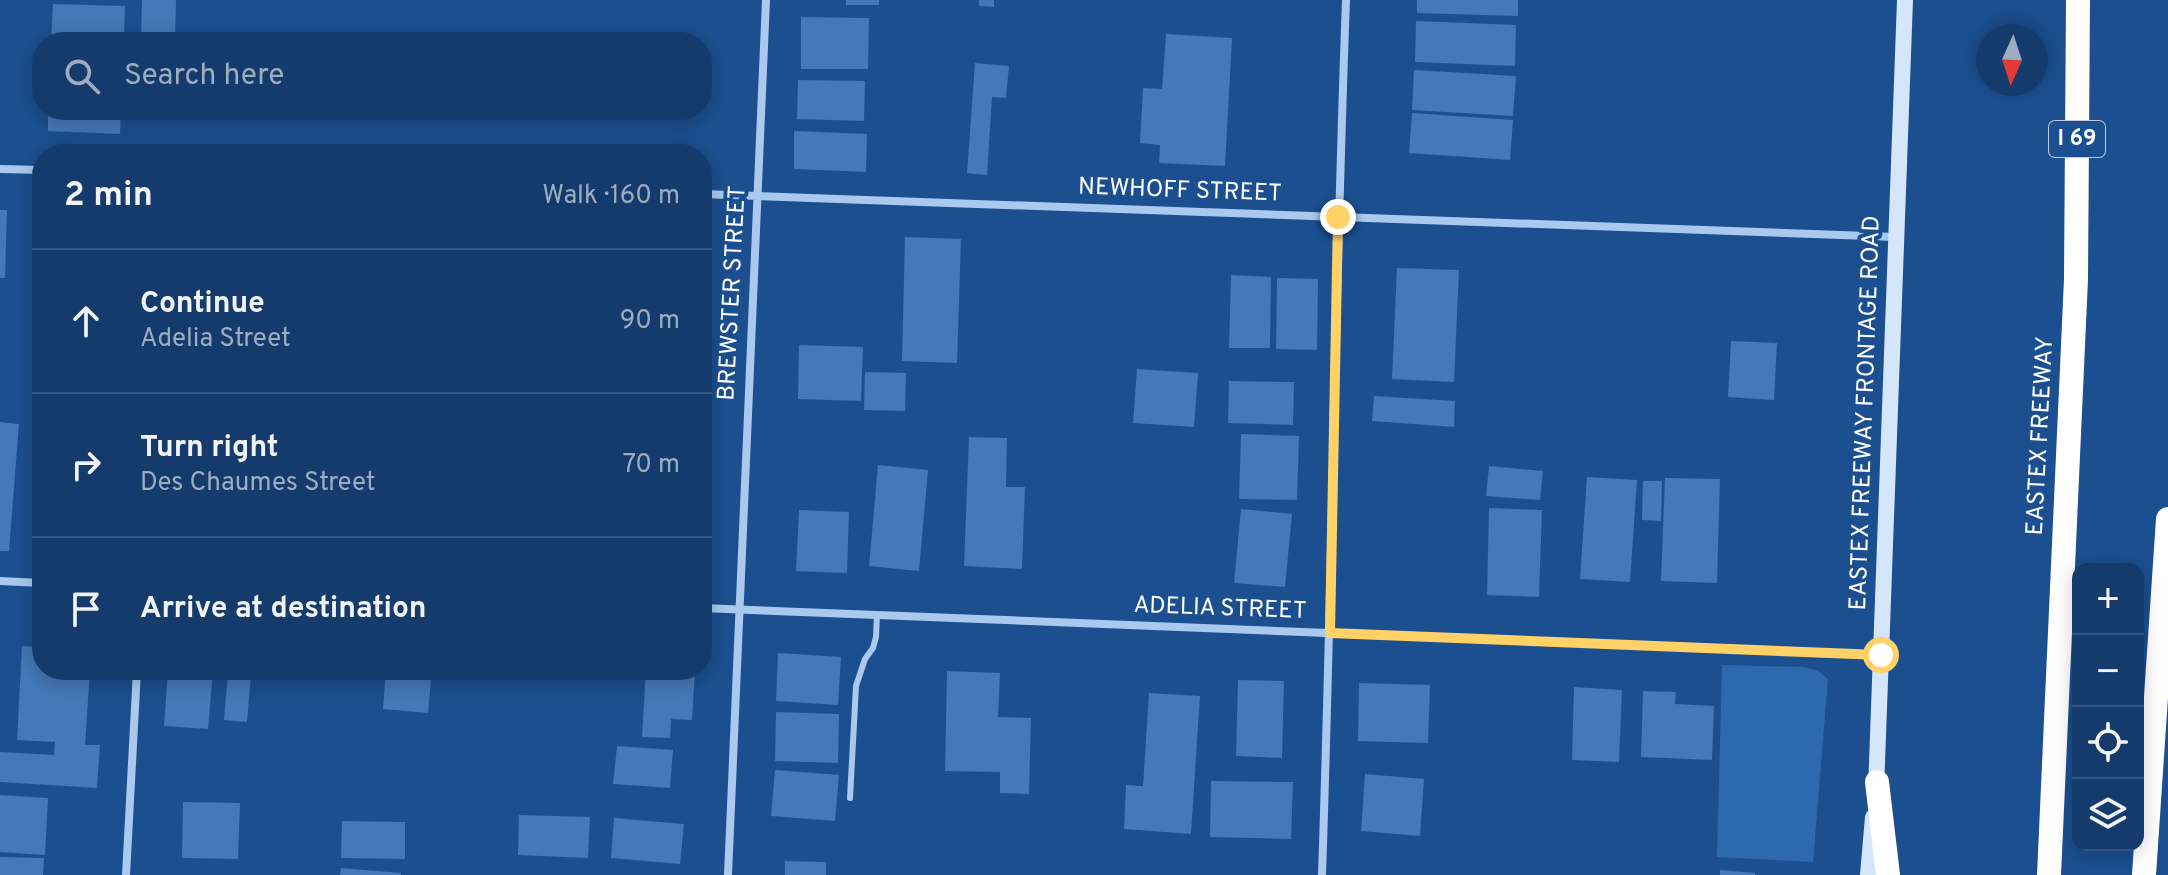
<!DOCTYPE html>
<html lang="en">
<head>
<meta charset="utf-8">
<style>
	body { margin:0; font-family:Overpass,sans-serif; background:#214673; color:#f1f3f6 }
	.controls { position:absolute; right:24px; bottom:24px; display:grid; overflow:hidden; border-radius:16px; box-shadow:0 4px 20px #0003 }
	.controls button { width:72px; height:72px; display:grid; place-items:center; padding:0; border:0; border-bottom:2px solid #33557e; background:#143b6b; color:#f1f3f6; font:40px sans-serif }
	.compass { position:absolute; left:1976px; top:24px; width:72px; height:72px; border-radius:50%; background:#143b6b; box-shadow:0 4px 20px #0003; rotate:183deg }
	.stop { position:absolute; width:24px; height:24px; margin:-18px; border:6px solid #ffd166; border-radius:50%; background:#fff }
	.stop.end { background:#ffd166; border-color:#fff; box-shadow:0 2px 8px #0008 }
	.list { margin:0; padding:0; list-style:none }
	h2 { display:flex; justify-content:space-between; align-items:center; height:104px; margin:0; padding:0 32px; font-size:34px }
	h2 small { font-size:26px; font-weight:400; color:#9dadc1 }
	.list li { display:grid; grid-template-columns:52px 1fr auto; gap:24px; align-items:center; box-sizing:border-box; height:144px; padding:0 32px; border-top:2px solid #33557e }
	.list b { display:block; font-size:30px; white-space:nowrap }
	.list p { margin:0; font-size:26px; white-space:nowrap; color:#9dadc1 }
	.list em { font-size:26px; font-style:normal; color:#9dadc1 }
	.icon { flex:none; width:44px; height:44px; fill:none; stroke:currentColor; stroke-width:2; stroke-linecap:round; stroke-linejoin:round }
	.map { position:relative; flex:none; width:2168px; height:875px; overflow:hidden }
	.search { position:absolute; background:#143b6b; box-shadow:0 4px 20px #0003; left:32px; top:32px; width:680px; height:88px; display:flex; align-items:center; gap:20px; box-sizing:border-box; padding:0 28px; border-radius:32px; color:#9dadc1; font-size:30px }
	.panel { position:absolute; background:#143b6b; box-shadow:0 4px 20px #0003; left:32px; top:144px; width:680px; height:536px; border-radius:32px }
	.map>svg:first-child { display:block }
	.green { fill:#2e69ad }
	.building { fill:#4478b7 }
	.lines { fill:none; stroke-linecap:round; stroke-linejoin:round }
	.service { stroke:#a9c9ee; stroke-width:6 }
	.minor { stroke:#a9c9ee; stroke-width:8 }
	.secondary { stroke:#d6e6fa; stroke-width:16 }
	.motorway { stroke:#fff; stroke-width:24 }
	.route { stroke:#ffd166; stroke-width:10 }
	.labels { text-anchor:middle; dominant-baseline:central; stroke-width:8; stroke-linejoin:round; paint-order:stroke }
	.shield { fill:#1b4f8f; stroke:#bbcadd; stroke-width:2 }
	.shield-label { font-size:22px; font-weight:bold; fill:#fff }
	.street-label { font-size:24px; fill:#fff; stroke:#1b4f8f }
</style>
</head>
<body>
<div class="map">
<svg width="2168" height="875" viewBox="0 0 2168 875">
	<rect width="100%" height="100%" fill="#1b4f8f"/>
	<path class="green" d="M 1722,665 L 1804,667 L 1818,671 L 1828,679 L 1813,862 L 1717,857 Z"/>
	<path class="building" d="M 142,0 L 176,0 L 175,42 L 141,42 Z
		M 846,0 L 879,0 L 879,5 L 846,5 Z
		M 979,0 L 994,0 L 994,7 L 979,6 Z
		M 1417,0 L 1518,0 L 1518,16 L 1417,13 Z
		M 53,4 L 125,6 L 124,42 L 51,42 Z
		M 801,17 L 869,18 L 868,69 L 801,69 Z
		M 1416,21 L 1516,25 L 1515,66 L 1415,62 Z
		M 1166,34 L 1232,38 L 1225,166 L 1159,163 L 1160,145 L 1140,143 L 1143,88 L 1162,89 Z
		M 975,63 L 1009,66 L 1006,98 L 992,97 L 987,175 L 967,173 Z
		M 1414,70 L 1516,76 L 1513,116 L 1412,110 Z
		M 798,80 L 865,81 L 864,121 L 797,119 Z
		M 48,110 L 121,110 L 120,134 L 48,131 Z
		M 1412,113 L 1513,120 L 1510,160 L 1409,153 Z
		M 794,131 L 867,134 L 866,172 L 794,169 Z
		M 0,210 L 7,210 L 5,278 L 0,278 Z
		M 905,237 L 961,239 L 957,363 L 902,361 Z
		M 1397,268 L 1459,270 L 1454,382 L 1392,379 Z
		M 1231,275 L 1271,277 L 1270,348 L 1229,348 Z
		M 1277,278 L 1318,279 L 1317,350 L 1276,349 Z
		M 1731,341 L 1777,343 L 1774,400 L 1728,397 Z
		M 799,345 L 863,347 L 861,401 L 798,399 Z
		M 1137,369 L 1198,373 L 1194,427 L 1133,423 Z
		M 865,372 L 906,373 L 905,411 L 864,410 Z
		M 1229,381 L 1294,382 L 1293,425 L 1228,423 Z
		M 1374,396 L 1455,401 L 1454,427 L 1372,421 Z
		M 0,422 L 19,424 L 9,551 L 0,551 Z
		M 1241,434 L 1299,436 L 1297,500 L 1239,499 Z
		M 969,437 L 1007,438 L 1006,487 L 1025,487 L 1022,569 L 964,566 Z
		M 702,449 L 710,450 L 708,504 L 702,504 Z
		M 878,465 L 928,470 L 919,571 L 869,566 Z
		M 1489,466 L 1543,471 L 1540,500 L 1486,496 Z
		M 1587,477 L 1637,480 L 1630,582 L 1580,579 Z
		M 1665,478 L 1720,479 L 1717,583 L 1661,581 Z
		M 1643,481 L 1662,481 L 1661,521 L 1642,520 Z
		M 1489,508 L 1542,510 L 1539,597 L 1487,595 Z
		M 1241,509 L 1292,514 L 1285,587 L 1234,583 Z
		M 799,510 L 849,512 L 847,573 L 796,571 Z
		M 22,646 L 42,647 L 42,670 L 90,670 L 85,745 L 100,745 L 97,788 L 0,782 L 0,752 L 54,755 L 55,742 L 17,740 Z
		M 778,653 L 841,657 L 838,705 L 776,701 Z
		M 168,670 L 213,670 L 208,729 L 164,726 Z
		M 386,670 L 432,670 L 428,713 L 383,709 Z
		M 646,670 L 695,670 L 692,720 L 671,719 L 670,738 L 642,737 Z
		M 947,671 L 1000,673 L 998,717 L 1031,718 L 1029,794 L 1000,793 L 1000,772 L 945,771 Z
		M 228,673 L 251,674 L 247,722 L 224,720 Z
		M 1238,680 L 1284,681 L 1282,758 L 1236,756 Z
		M 1359,683 L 1430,685 L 1428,743 L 1358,741 Z
		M 1574,687 L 1622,690 L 1619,762 L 1572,760 Z
		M 1643,691 L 1676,692 L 1675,704 L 1714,706 L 1712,760 L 1641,757 Z
		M 1149,693 L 1200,696 L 1191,834 L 1124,829 L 1126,785 L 1143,786 Z
		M 776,712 L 839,714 L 838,763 L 775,761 Z
		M 617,746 L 673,750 L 670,788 L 613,784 Z
		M 775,770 L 839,775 L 835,821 L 771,816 Z
		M 1365,774 L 1424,779 L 1420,836 L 1361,831 Z
		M 1211,781 L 1293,782 L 1291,839 L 1210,837 Z
		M 0,795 L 48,798 L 45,855 L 0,852 Z
		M 183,802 L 240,803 L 238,859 L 182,858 Z
		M 519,815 L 590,817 L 588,858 L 518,855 Z
		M 614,818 L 684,824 L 680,864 L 611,858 Z
		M 342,821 L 405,822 L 405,859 L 341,858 Z
		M 0,857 L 44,858 L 43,875 L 0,875 Z
		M 785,861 L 826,862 L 826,875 L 785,875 Z
		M 341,868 L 401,873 L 401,875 L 340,875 Z
		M 1720,870 L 1755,873 L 1755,875 L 1720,875 Z"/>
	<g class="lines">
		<path class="service" d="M 850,798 L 856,686 L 865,659 L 873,648 L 876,637 L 877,615"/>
		<path class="minor" d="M 0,169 L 42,170
			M 702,194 L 1896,237
			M 0,581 L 42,583
			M 702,608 L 1880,655
			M 126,875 L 137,670
			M 728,875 L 766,0
			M 1322,875 C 1332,583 1335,292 1346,0"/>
		<path class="secondary" d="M 1876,790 L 1905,0
			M 1868,875 L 1873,817"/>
		<path class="motorway" d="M 1877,782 L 1888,875
			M 2049,875 L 2076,279 L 2078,0
			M 2144,875 L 2168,519"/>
	</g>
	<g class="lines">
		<path class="route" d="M 1338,217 L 1330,633 L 1881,655"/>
	</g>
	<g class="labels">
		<rect class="shield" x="2049" y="121" width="56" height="36" rx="6"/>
		<g class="shield-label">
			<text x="2077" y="139">I 69</text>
		</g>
		<g class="street-label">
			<text transform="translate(1180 191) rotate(2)">NEWHOFF STREET</text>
			<text transform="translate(733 293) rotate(-87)">BREWSTER STREET</text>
			<text transform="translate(1866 413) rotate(-88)">EASTEX FREEWAY FRONTAGE ROAD</text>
			<text transform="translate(2041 436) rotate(-87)">EASTEX FREEWAY</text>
			<text transform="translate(1220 609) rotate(2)">ADELIA STREET</text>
		</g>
	</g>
</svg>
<div class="controls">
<button>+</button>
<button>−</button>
<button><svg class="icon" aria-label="locate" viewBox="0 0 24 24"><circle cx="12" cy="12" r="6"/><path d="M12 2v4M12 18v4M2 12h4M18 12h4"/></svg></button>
<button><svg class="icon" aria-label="layers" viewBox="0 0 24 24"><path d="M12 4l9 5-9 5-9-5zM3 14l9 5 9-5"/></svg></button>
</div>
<svg class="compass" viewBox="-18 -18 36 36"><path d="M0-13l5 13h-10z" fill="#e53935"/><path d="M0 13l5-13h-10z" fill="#9dadc1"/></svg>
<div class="stop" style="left:1881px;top:655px"></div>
<div class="stop end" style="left:1338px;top:217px"></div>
<div class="search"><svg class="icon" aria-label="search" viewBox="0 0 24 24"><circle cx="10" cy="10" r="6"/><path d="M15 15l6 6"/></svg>Search here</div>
<section class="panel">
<h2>2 min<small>Walk · 160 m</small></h2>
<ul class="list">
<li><svg class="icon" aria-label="ahead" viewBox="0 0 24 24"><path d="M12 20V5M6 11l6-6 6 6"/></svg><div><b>Continue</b><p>Adelia Street</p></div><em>90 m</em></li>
<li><svg class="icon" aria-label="right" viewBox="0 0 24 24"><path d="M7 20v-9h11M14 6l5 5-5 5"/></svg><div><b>Turn right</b><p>Des Chaumes Street</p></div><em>70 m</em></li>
<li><svg class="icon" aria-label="arrive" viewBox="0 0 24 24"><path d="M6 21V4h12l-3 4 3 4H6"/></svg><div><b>Arrive at destination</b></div></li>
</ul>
</section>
</div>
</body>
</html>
